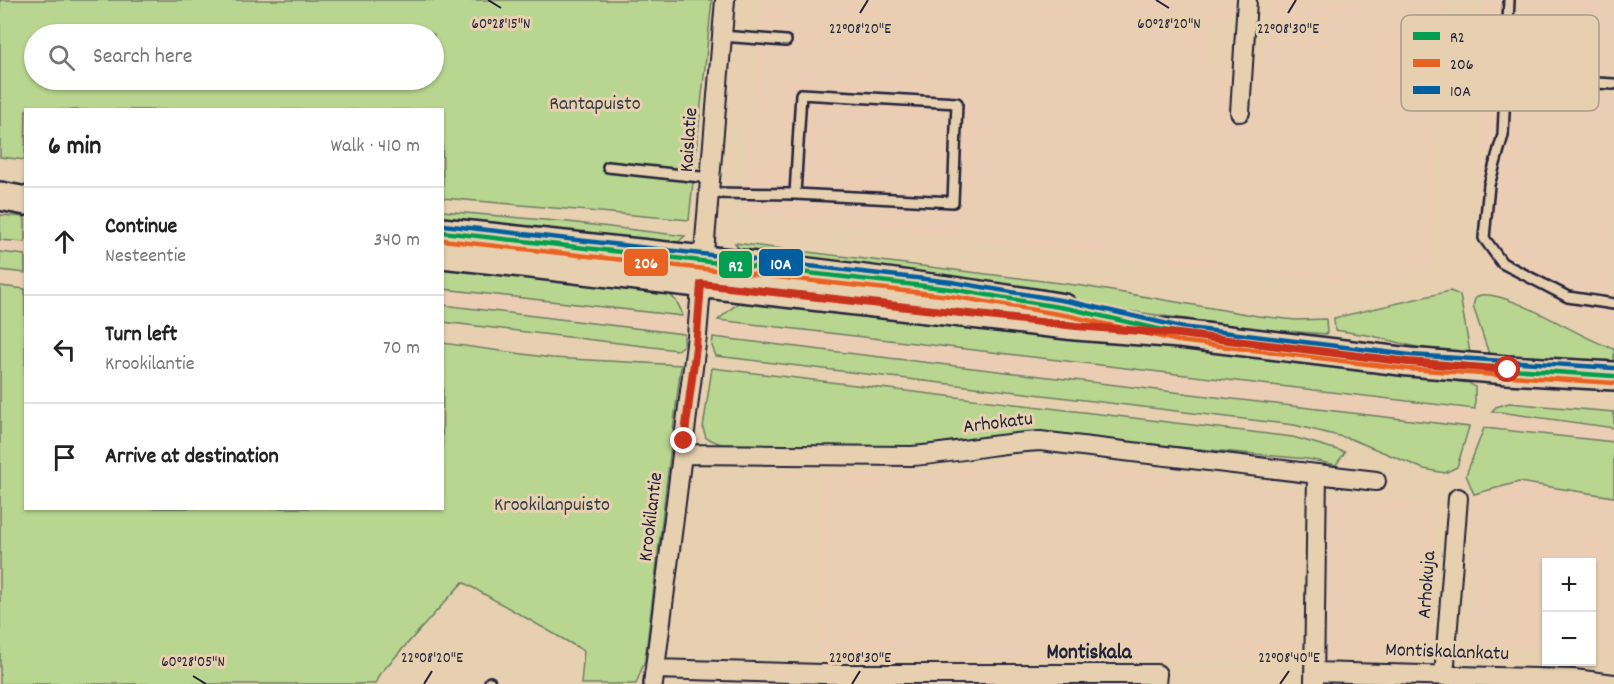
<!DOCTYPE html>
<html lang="en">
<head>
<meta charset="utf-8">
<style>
	body { margin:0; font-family:Dekko,sans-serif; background:#f6f6f6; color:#222 }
	.controls { position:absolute; right:18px; bottom:18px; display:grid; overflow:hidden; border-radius:0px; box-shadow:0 2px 4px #0004 }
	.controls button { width:54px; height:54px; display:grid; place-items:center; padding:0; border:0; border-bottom:2px solid #e0e0e0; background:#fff; color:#222; font:30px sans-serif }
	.stop { position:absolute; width:18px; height:18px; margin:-14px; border:4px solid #c8321e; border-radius:50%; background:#fff }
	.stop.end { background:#c8321e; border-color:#fff; box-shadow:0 2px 6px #0008 }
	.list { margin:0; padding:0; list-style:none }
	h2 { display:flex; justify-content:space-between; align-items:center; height:78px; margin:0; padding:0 24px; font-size:26px }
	h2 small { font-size:20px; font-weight:400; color:#767676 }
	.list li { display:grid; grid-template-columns:39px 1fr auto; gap:18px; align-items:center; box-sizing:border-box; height:108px; padding:0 24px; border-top:2px solid #e0e0e0 }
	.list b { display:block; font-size:22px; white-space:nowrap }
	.list p { margin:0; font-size:20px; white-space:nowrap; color:#767676 }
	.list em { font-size:20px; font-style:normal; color:#767676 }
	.icon { flex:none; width:33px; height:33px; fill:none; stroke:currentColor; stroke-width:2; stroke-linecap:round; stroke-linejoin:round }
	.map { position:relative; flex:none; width:1614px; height:684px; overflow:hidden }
	.search { position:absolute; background:#fff; box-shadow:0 2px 4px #0004; left:24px; top:24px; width:420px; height:66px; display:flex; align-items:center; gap:15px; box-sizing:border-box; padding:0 21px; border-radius:33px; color:#767676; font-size:22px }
	.panel { position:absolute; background:#fff; box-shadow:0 2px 4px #0004; left:24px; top:108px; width:420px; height:402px; border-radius:0px }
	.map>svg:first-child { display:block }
	.built { fill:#ebcdb4 }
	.green { fill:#b8d68f; stroke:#6d7c65; stroke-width:1.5; fill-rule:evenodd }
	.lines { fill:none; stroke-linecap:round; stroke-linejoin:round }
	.lane-casing { stroke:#22223b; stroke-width:14 }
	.street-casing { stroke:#22223b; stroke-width:22 }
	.primary-casing { stroke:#22223b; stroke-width:32 }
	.lane { stroke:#e6d0af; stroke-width:9 }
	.street { stroke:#e6d0af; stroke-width:18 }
	.primary { stroke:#e6d0af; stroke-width:27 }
	.bus-1-casing { stroke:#e6d0af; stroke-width:9 }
	.bus-2-casing { stroke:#e6d0af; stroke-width:9 }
	.bus-3-casing { stroke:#e6d0af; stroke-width:9 }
	.bus-1 { stroke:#029f50; stroke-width:4.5 }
	.bus-2 { stroke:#e86223; stroke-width:4.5 }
	.bus-3 { stroke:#005ea1; stroke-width:4.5 }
	.route { stroke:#c8321e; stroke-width:8 }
	.ticks { fill:none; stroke:#22223b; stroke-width:2 }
	.labels { text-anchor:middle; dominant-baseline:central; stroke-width:6; stroke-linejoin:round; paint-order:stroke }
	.park-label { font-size:20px; fill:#383d48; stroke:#e6d0af }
	.street-label { font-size:20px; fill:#22223b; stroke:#e6d0af }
	.neighbourhood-label { font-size:21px; font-weight:bold; fill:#22223b; stroke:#e6d0af }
	.key { fill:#e6d0af; stroke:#ab9c8c; stroke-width:1.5 }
	.key-label { font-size:16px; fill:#22223b }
	.ticks-label { font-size:15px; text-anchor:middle; fill:#22223b; stroke:#e6d0af; stroke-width:6; stroke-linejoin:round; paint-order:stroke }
	.line-badge { stroke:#e6d0af; stroke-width:2 }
	.badge-label { font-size:16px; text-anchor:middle; font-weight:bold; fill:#fff }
</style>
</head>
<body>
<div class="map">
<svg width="1614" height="684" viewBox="0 0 1614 684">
	<rect width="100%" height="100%" fill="#e6d0af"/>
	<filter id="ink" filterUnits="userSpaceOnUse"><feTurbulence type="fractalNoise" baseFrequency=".0167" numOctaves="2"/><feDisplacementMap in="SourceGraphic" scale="12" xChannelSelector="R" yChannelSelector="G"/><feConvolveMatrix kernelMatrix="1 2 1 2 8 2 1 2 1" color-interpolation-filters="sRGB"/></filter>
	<g filter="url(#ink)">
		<path class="built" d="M 764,0 L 1232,0 L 1232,12 L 1210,24 L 1208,62 L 1264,64 L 1267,0 L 1443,0 L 1433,264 L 1367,286 L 746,214 L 742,187 Z
			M 1485,0 L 1614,0 L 1614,322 L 1585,313 L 1492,269 L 1484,258 L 1475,226 Z
			M 0,240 L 25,242 L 25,255 L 0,252 Z
			M 443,289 L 718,320 L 1475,409 L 1469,427 L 443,305 Z
			M 1492,411 L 1614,428 L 1614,442 L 1484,428 Z
			M 1024,456 L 1286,487 L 1295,491 L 1299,500 L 1298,660 L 819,657 L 820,473 L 918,474 Z
			M 1519,482 L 1614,497 L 1614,651 L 1592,649 L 1592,562 L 1546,562 L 1546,647 L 1472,647 L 1470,637 L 1474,494 Z
			M 1340,493 L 1436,505 L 1432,647 L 1428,656 L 1420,660 L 1328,660 L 1329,503 L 1332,495 Z"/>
		<path class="green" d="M 0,0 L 712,0 L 689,220 L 443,198 L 442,110 L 26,110 L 25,160 L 0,157 ZM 34,34 L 434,34 L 434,80 L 34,80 Z
			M 442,211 L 568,222 L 685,236 L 678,242 L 667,248 L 443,225 Z
			M 0,215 L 25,217 L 25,242 L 0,240 Z
			M 735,243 L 1083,286 L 1258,316 L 1296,320 L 1326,319 L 1327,334 L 1257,329 L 751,258 L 743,254 Z
			M 0,252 L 25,255 L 25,273 L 0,270 Z
			M 443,262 L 664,291 C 675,297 679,304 683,316 L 443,289 Z
			M 0,286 L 25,289 L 26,508 L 442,508 L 443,343 L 552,358 L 681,365 L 645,660 L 636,684 L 581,684 L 584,651 L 463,582 L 379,675 L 375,684 L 0,684 Z
			M 1450,291 L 1460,295 L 1470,353 L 1420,348 L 1373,336 L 1335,330 L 1334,318 Z
			M 1480,295 C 1512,291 1579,338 1614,349 L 1614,364 L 1489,354 L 1473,306 L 1475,299 Z
			M 751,300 L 1119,339 L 1469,383 L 1475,387 L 1475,409 L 718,320 L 738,303 Z
			M 443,305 L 684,334 L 684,345 L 677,350 L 443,322 Z
			M 713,337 L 1469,427 L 1457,467 L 1445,473 L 1424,469 L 1351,439 L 1294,425 L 716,356 L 712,346 Z
			M 712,368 L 1293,437 L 1345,452 L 1336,465 L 1308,459 L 1034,434 L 922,448 L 721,444 L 706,438 L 703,428 Z
			M 1509,403 L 1614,412 L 1614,428 L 1492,411 L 1496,407 Z
			M 1484,428 L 1614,442 L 1614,497 L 1519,482 L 1474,494 L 1466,475 Z"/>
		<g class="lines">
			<defs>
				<path id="lane" d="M 1509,0 L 1503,135 L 1489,185 L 1484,238 L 1502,263 L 1568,297 L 1614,304
					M 721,36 L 786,41
					M 1506,78 L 1614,84
					M 608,167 L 710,178
					M 709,193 L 795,194 L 953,202 L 957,103 L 801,94 L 795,194
					M 490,682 L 490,684"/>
				<path id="street" d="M 1240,112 L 1247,0
					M 682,454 L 912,456 C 955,453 997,443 1040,441 L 1376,481
					M 656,669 L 822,674 L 1157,674 L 1156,684
					M 1314,672 L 1574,679 L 1614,684
					M 1444,676 L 1458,498
					M 1314,682 L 1317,474
					M 653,684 L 697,336 L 725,0"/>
				<path id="primary" d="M 0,196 L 26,201
					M 442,232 C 650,254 858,274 1064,308
					M 442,254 L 1076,326 L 1180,334 L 1409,362 L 1507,370 L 1614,376"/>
			</defs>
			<use href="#lane" class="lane-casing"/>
			<use href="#street" class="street-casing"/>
			<use href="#primary" class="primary-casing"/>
			<use href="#lane" class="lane"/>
			<use href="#street" class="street"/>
			<use href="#primary" class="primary"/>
			<defs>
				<path id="bus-1" d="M 442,232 L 951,289 L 1071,309 L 1180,334 L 1409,362 L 1614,376"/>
				<path id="bus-2" d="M 442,240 L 950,296 L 1070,316 L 1179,341 L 1408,369 L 1614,383"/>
				<path id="bus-3" d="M 443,225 L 952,282 L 1072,302 L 1181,327 L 1410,355 L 1614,368"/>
			</defs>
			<use href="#bus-1" class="bus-1-casing"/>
			<use href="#bus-2" class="bus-2-casing"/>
			<use href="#bus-3" class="bus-3-casing"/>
			<use href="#bus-1" class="bus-1"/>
			<use href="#bus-2" class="bus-2"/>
			<use href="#bus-3" class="bus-3"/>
		</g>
	</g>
	<g class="lines" filter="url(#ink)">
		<path class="route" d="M 684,441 L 696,347 L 701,284 L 1076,326 L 1179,334 L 1408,362 L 1508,370"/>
	</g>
	<path class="ticks" d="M 488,0 L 501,8M 1156,0 L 1169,8M 860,13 L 868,0M 1288,13 L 1296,0M 193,676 L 206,684M 424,684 L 432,671M 852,684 L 860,671M 1280,684 L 1289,671"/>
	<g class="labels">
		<g class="park-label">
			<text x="595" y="105">Rantapuisto</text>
			<text x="552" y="506">Krookilanpuisto</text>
		</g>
		<g class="street-label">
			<text transform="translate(690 140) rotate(-86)">Kaislatie</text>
			<text transform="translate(998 424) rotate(-7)">Arhokatu</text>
			<text transform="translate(652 517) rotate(-83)">Krookilantie</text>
			<text transform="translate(1428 585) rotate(-86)">Arhokuja</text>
			<text transform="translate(1447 653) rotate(2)">Montiskalankatu</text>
		</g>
		<g class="neighbourhood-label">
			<text x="1089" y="654">Montiskala</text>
		</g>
	</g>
	<rect x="1401" y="15" width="198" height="96" rx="9" class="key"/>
	<rect x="1413" y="32" width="27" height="8" fill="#029f50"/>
	<rect x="1413" y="59" width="27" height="8" fill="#e86223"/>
	<rect x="1413" y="86" width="27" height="8" fill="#005ea1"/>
	<g class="key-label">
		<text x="1450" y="42">R2</text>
		<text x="1450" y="69">206</text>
		<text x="1450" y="96">10A</text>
	</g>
	<g class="ticks-label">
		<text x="1169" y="28">60°28'20"N</text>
		<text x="501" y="28">60°28'15"N</text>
		<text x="860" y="33">22°08'20"E</text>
		<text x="1288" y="33">22°08'30"E</text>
		<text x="432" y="662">22°08'20"E</text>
		<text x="860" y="662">22°08'30"E</text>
		<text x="1289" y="662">22°08'40"E</text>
		<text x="193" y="666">60°28'05"N</text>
	</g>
	<g class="line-badge">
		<rect x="623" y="248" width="46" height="29" rx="6" fill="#e86223"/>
		<rect x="758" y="248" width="46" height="29" rx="6" fill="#005ea1"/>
		<rect x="718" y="250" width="35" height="29" rx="6" fill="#029f50"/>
	</g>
	<g class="badge-label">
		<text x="646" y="268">206</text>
		<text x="781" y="269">10A</text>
		<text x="736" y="271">R2</text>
	</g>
</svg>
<div class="controls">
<button>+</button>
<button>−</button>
</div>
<div class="stop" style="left:1508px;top:370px"></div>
<div class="stop end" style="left:684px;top:441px"></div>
<div class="search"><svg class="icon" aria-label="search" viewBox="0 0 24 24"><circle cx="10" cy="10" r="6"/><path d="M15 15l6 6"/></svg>Search here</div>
<section class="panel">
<h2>6 min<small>Walk · 410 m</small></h2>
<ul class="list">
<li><svg class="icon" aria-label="ahead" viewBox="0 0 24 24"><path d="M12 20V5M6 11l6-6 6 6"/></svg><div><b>Continue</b><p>Nesteentie</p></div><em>340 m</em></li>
<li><svg class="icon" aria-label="left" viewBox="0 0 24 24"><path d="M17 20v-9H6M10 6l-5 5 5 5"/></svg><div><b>Turn left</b><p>Krookilantie</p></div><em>70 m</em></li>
<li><svg class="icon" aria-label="arrive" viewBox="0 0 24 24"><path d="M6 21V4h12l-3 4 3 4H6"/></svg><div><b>Arrive at destination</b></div></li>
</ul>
</section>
</div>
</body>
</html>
